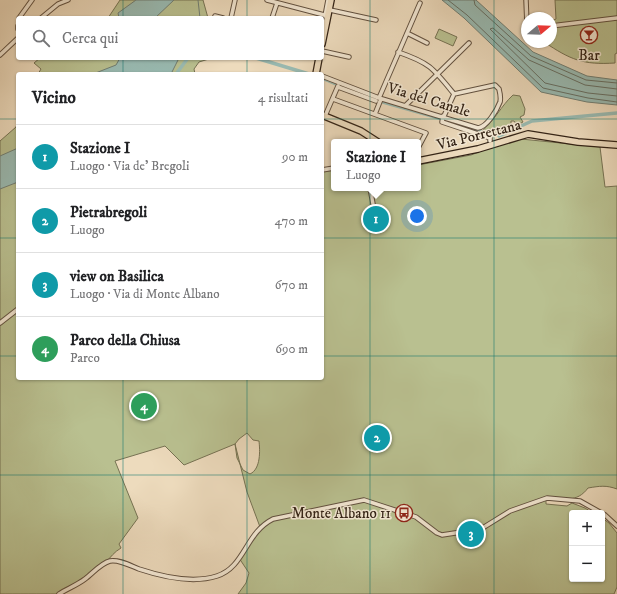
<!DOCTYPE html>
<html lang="it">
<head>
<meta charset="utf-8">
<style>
	body { margin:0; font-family:"IM FELL DW Pica",serif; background:#f2f2f2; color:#202124 }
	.controls { position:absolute; right:12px; bottom:12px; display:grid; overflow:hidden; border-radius:4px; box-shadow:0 1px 3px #0004 }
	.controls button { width:36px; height:36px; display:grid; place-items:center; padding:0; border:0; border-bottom:1px solid #e0e0e0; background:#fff; color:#202124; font:20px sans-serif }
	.compass { position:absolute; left:521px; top:12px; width:36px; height:36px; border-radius:50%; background:#fff; box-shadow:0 1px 3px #0004; rotate:71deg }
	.you { position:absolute; left:417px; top:216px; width:14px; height:14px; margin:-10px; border:3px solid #fff; border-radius:50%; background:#1a73e8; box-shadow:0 0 0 6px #1a73e833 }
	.badge { display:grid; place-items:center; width:26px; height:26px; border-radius:50%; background:#8f2418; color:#fff; font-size:13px; font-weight:700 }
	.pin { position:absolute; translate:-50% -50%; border:2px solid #fff; box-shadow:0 1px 4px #0006 }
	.popup { position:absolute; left:331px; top:139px; width:90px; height:52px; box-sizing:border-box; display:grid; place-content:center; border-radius:4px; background:#fff; filter:drop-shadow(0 1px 3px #0005); font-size:13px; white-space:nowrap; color:#757577 }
	.popup b { font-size:15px; color:#202124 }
	.popup::after { content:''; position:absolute; left:50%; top:100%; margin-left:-8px; border:8px solid transparent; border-top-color:#fff }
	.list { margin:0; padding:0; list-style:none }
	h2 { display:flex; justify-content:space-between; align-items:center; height:52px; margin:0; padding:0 16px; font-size:17px }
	h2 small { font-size:13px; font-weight:400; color:#757577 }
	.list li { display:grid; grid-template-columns:26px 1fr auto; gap:12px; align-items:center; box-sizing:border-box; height:64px; padding:0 16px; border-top:1px solid #e0e0e0 }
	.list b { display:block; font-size:15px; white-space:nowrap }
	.list p { margin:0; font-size:13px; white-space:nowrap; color:#757577 }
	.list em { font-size:13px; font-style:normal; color:#757577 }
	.icon { flex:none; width:22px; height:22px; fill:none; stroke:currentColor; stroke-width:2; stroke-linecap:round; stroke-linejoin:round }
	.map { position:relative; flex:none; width:617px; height:594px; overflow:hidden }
	.search { position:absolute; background:#fff; box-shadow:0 1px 3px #0004; left:16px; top:16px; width:308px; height:44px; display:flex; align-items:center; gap:10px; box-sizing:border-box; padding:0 14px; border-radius:4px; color:#757577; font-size:15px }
	.panel { position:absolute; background:#fff; box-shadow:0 1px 3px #0004; left:16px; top:72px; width:308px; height:308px; border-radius:4px }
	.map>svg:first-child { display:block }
	.green { fill:#b9c090; stroke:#767253; fill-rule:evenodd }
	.water { fill:#99bbb3; stroke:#707e74 }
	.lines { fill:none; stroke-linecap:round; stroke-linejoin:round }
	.shore { stroke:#666f64; stroke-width:1 }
	.stream { stroke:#707e74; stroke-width:1 }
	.canal { stroke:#99bbb3; stroke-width:3.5 }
	.street-casing { stroke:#625140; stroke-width:5.5 }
	.primary-casing { stroke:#332316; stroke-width:8 }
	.street { stroke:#f3e8d4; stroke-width:3.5 }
	.primary { stroke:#eddbbd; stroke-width:5.5 }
	.grid { fill:none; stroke:#0f766e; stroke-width:1; stroke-opacity:0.55 }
	.labels { text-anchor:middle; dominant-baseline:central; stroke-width:3; stroke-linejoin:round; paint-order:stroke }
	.poi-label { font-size:15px; fill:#332316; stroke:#f3e8d4 }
	.street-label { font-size:15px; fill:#332316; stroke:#f3e8d4 }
</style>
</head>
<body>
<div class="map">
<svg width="617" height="594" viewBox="0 0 617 594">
	<rect width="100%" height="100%" fill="#eddbbd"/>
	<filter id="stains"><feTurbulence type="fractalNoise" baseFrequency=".005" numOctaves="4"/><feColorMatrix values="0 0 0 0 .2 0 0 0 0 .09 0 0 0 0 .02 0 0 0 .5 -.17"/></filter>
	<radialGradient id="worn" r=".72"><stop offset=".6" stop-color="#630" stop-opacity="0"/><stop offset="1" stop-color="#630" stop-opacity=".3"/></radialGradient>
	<path class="green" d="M 120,0 L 203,0 L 208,18 L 108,18 Z
		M 555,0 L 617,0 L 617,53 L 615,54 L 615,63 C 583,65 571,60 544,42 L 551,42 L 551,21 L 556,19 Z
		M 439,29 L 457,37 L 453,46 L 435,38 Z
		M 40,58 L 212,58 L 199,62 L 194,69 L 195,74 L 38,74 L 41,69 L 34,63 Z
		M 513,95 L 520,96 L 525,109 L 524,115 L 520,117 L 523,122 L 517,125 L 514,121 L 511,121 L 511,124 L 497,132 L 495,135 L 482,131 C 495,120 501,106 513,95 Z
		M 18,122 L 18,378 L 322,378 L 322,170 L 334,169 L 334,188 L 418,188 L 418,165 L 471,155 L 497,145 L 521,139 L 600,147 L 605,187 L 617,186 L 617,489 C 606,485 600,486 588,488 C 577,503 563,499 546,498 L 546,504 L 567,506 L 572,503 L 585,508 L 593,513 L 572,513 L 572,579 L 602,579 L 602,518 L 609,523 L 617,533 L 617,587 L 614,594 L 238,594 L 246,583 L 249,573 L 239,558 L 260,527 L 247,492 L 235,444 L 184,465 L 165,446 L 115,461 L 138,518 L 119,544 L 121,548 C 114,552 111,557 105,563 C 95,572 69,590 56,594 C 44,594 13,594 0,594 L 0,141 L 16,127 ZM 247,433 L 253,440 L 259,441 C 260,450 261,469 250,474 L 243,470 L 237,458 L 235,444 L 239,439 Z"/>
	<path class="water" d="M 136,0 L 174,0 L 155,18 L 119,18 L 118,13 Z
		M 442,0 L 476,0 L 533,52 L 587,76 L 617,80 L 617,105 L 587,102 L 541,92 L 464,18 Z
		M 120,58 L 179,58 L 171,74 L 93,74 L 116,65 Z
		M 18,148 L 18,182 L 0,189 L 0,156 Z"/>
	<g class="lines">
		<path class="shore" d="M 448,0 L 467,15 L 543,88 L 588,98 L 617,102
			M 474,0 L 475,5 L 531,56 L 586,80 L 617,83
			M 617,89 L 585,85 L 529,60 L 493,28 L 490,29 L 545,83 L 588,93 L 617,96"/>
		<path class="stream" d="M 198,0 L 200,18"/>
		<path class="canal" d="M 256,58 L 309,74
			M 176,74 L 188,58
			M 322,78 L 336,84
			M 341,86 L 365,95
			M 383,102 L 439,118
			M 446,120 L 492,136
			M 499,136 L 532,121 L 617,113"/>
		<defs>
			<path id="street" d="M 267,0 L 328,16
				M 526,0 L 527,25
				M 330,10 L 376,20
				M 215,16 L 223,18
				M 325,16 L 328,0
				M 19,18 L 32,0
				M 41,18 L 58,4 L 68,0
				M 231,18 L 235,0
				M 272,18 L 277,3
				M 18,26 L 18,29
				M 551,26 L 617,18
				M 407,33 L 427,43
				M 322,51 L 349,57
				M 398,52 C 430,63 433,68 454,94
				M 0,55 L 18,38
				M 322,76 L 379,98 L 478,128 C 487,127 497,110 500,102 C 501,98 500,93 499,89 L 495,85 L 454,94
				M 338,87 L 376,101
				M 379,98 L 420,3
				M 333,99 L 426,133 L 418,148
				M 405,106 L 469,43
				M 375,114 L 381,99
				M 325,116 L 338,86
				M 443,116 L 442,122 L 490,138 L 490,141
				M 444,116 L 454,94
				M 322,170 L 334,168
				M 370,188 L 373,204
				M 0,323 L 18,309
				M 59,594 C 67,589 77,585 85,579 C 92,574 101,563 110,561 C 119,559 131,566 139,569 C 163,577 192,584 217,576 C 245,567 245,533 273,519 L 364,500 L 416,517 L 437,533 L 442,535 L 481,529 L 510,511 L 547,498 L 580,501 L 605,515 L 617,526"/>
			<path id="primary" d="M 322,44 L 331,0
				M 316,74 L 319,58
				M 322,115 L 361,131 L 378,142
				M 418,161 L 478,149 L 528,134 L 578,142 L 617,145"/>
		</defs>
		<use href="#street" class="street-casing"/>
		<use href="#primary" class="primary-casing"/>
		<use href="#street" class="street"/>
		<use href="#primary" class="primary"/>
	</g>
	<path class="grid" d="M 123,0 L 123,18M 247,0 L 247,18M 370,0 L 370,594M 494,0 L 494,594M 123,58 L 123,74M 247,58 L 247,74M 0,119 L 18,119M 322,119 L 617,119M 0,238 L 18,238M 322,238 L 617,238M 0,356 L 18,356M 322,356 L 617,356M 123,378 L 123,594M 247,378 L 247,594M 0,475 L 617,475"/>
	<defs>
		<symbol id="bar-ring" viewBox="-11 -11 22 22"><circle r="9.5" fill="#f3e8d4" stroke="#8f2418" stroke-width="1.5"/><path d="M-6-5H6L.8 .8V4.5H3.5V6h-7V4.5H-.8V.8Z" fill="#8f2418"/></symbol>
		<symbol id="bus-ring" viewBox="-11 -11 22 22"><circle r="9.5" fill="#f3e8d4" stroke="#8f2418" stroke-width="1.5"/><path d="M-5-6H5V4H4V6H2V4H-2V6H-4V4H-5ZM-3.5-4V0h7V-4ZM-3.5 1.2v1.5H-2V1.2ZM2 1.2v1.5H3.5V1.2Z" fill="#8f2418"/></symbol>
	</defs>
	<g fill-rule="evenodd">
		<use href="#bar-ring" x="579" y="25" width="20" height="20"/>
		<use href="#bus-ring" x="394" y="503" width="20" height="20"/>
	</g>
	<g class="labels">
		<g class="poi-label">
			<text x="589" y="55">Bar</text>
			<text x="391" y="513" text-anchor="end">Monte Albano 11</text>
		</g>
		<g class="street-label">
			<text transform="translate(429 100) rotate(17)">Via del Canale</text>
			<text transform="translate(479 135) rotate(-14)">Via Porrettana</text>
		</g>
	</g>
	<rect width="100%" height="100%" filter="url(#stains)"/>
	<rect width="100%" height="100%" fill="url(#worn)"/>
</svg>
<div class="controls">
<button>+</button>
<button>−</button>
</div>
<svg class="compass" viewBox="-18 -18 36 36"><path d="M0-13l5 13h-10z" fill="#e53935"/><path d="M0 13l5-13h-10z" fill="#757577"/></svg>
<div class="you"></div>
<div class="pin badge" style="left:376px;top:219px;background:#0f9aa8">1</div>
<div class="popup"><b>Stazione I</b>Luogo</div>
<div class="pin badge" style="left:377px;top:438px;background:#0f9aa8">2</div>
<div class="pin badge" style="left:471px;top:534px;background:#0f9aa8">3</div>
<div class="pin badge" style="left:144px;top:406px;background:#2e9e5b">4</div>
<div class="search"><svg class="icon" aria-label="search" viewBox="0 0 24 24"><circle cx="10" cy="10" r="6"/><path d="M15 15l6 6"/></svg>Cerca qui</div>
<section class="panel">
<h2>Vicino<small>4 risultati</small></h2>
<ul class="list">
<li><span class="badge" style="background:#0f9aa8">1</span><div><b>Stazione I</b><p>Luogo · Via de' Bregoli</p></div><em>90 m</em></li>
<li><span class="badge" style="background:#0f9aa8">2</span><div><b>Pietrabregoli</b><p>Luogo</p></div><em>470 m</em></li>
<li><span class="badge" style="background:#0f9aa8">3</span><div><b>view on Basilica</b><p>Luogo · Via di Monte Albano</p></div><em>670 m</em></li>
<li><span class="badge" style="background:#2e9e5b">4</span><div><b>Parco della Chiusa</b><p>Parco</p></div><em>690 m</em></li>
</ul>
</section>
</div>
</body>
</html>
